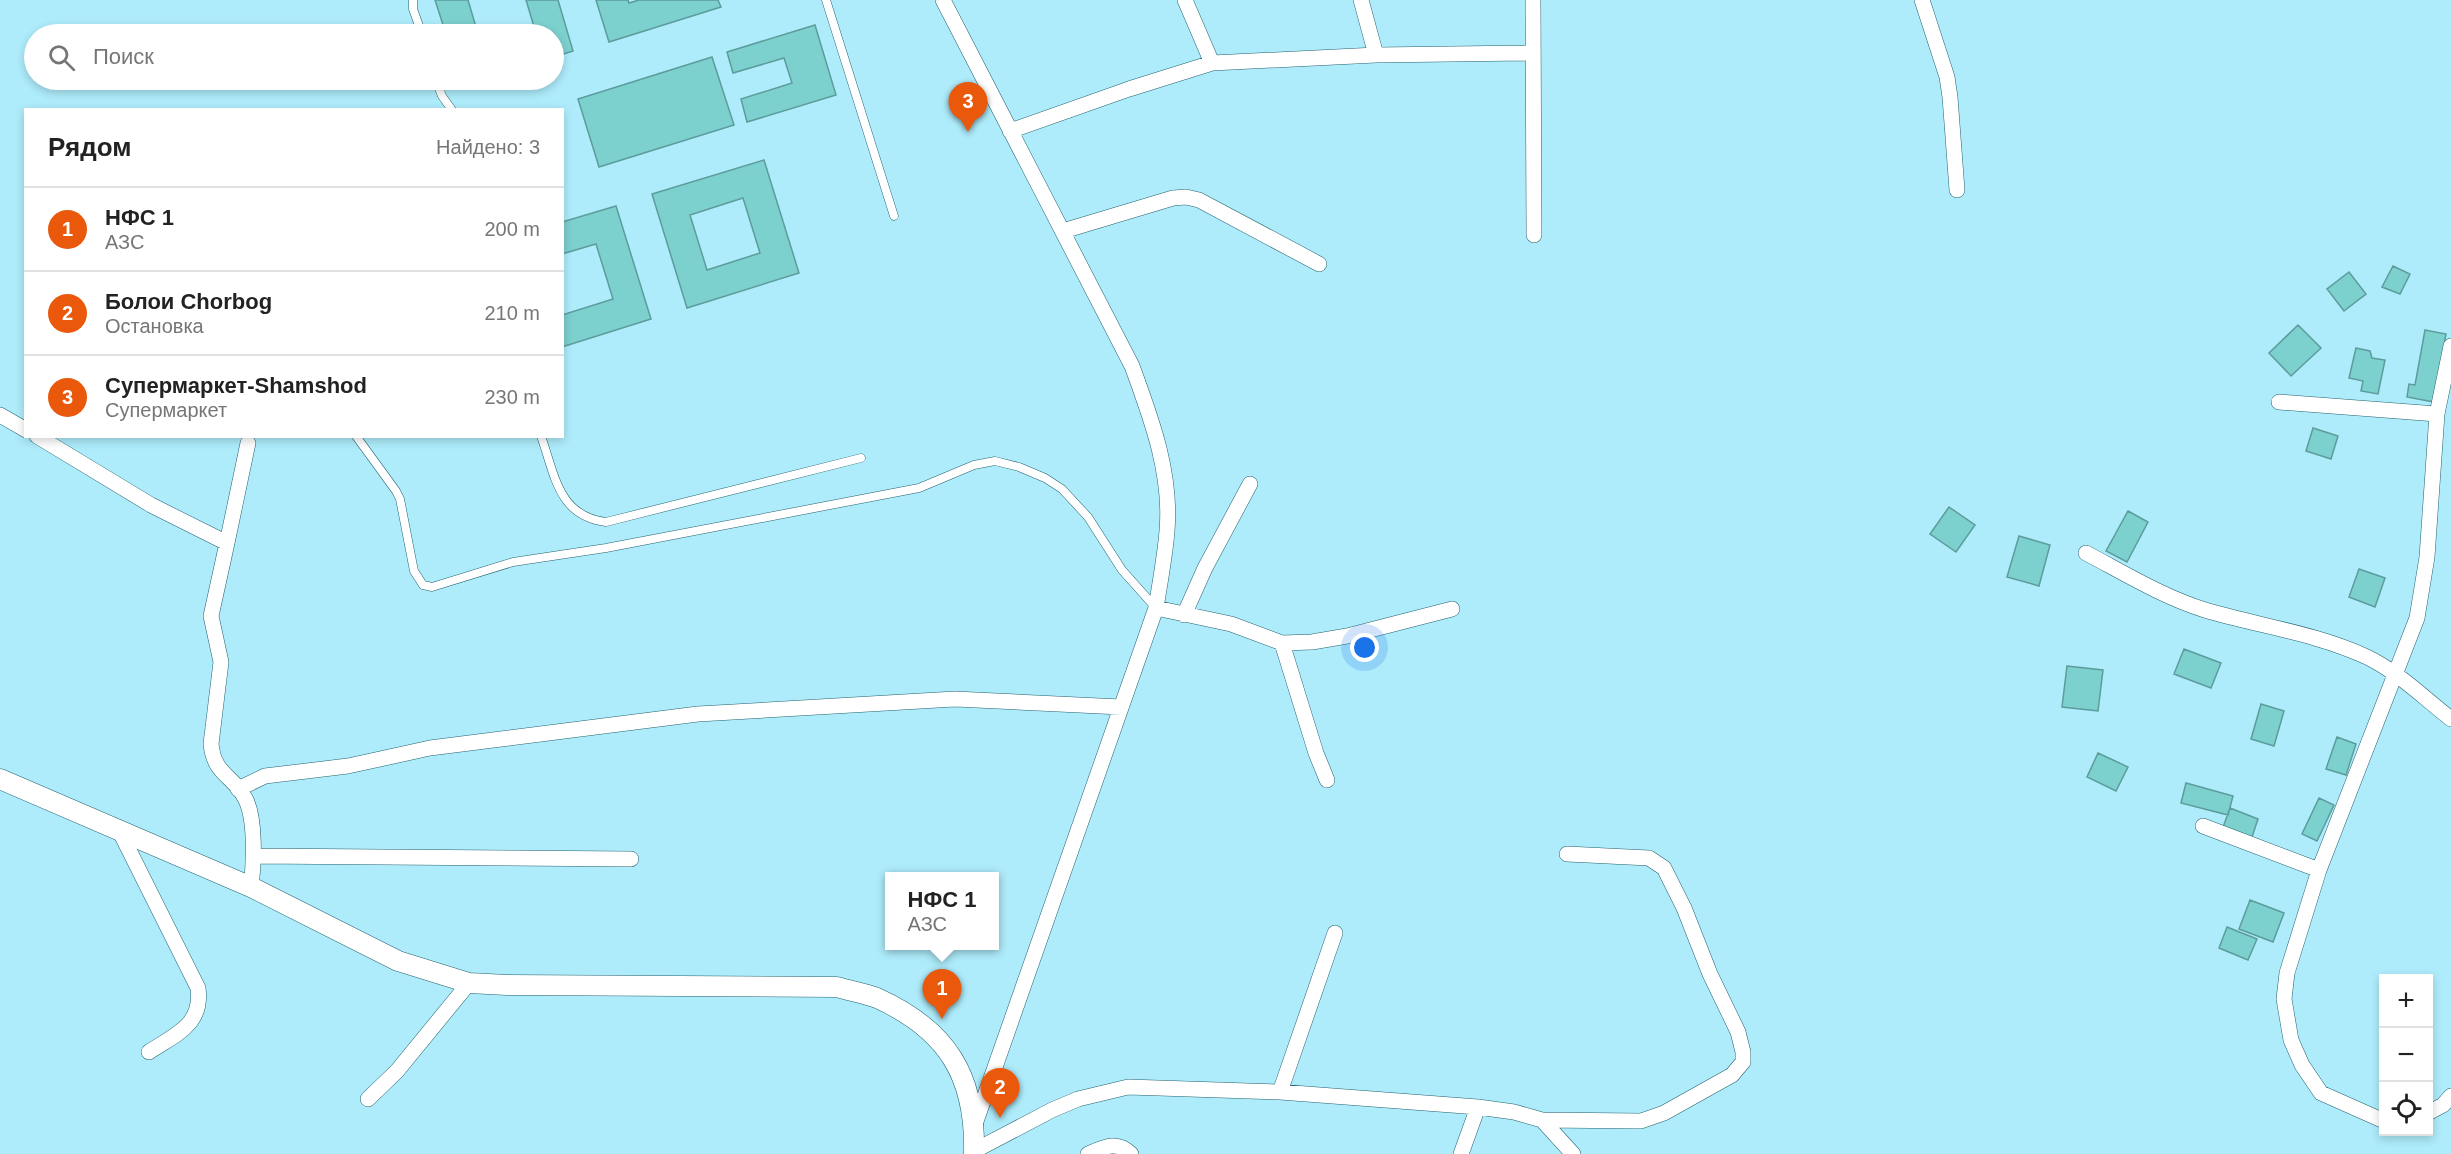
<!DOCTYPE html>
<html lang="ru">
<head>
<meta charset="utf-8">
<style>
	body { margin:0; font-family:Arial,sans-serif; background:#f6f6f6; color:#222 }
	.controls { position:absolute; right:18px; bottom:18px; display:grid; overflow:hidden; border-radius:0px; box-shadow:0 3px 9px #0003 }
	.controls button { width:54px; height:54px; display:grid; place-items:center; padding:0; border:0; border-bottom:2px solid #e0e0e0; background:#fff; color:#222; font:30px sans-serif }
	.you { position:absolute; left:1365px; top:648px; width:21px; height:21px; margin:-15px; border:4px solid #fff; border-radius:50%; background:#1a73e8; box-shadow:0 0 0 9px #1a73e833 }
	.badge { display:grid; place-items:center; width:39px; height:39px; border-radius:50%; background:#ea580c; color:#fff; font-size:20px; font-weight:700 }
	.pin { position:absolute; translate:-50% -50px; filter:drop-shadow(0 2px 3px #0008) }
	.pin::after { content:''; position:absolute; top:32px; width:21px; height:18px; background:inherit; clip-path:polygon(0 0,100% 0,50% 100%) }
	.popup { position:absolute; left:885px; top:872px; width:114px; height:78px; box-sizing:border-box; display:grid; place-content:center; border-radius:0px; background:#fff; filter:drop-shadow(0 2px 4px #0005); font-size:20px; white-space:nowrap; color:#767676 }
	.popup b { font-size:22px; color:#222 }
	.popup::after { content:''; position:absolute; left:50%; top:100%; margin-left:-12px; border:12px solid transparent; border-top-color:#fff }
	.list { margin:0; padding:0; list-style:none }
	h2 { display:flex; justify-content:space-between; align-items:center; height:78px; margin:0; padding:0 24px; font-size:26px }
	h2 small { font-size:20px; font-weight:400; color:#767676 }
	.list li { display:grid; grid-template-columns:39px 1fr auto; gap:18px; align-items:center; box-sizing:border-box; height:84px; padding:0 24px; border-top:2px solid #e0e0e0 }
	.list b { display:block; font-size:22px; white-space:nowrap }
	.list p { margin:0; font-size:20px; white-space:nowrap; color:#767676 }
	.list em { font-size:20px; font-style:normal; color:#767676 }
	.icon { flex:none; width:33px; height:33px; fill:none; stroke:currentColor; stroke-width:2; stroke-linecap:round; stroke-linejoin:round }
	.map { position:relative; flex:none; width:2451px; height:1154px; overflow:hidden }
	.search { position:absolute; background:#fff; box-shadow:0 3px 9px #0003; left:24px; top:24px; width:540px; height:66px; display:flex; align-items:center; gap:15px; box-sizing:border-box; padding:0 21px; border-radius:33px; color:#767676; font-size:22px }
	.panel { position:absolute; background:#fff; box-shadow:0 3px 9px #0003; left:24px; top:108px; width:540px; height:330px; border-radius:0px }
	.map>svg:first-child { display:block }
	.building { fill:#7cd0ce; stroke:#5c9c9b; stroke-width:1.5; fill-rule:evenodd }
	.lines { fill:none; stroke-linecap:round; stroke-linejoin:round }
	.service-casing { stroke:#24626f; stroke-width:9 }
	.minor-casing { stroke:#24626f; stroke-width:16 }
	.tertiary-casing { stroke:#24626f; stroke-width:21 }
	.service { stroke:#fff; stroke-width:8 }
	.minor { stroke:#fff; stroke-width:15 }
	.tertiary { stroke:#fff; stroke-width:20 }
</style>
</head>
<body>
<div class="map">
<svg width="2451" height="1154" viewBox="0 0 2451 1154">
	<rect width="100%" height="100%" fill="#aeecfb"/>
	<path class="building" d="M 435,0 L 468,0 L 478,34 L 446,34 Z
		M 526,0 L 558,0 L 573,51 L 554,57 L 554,34 L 522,34 L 535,30 Z
		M 596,0 L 628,0 L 629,3 L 639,0 L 718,0 L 721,7 L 609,42 Z
		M 815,25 L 836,95 L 747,122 L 741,99 L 792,83 L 784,58 L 733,73 L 727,52 Z
		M 712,57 L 734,125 L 599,167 L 578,99 Z
		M 460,80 L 481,80 L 462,86 Z
		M 764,160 L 799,273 L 687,308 L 652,194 ZM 743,198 L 760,253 L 707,270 L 690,215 Z
		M 616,206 L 651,319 L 562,347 L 562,315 L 613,299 L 596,244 L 562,254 L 562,222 Z
		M 2393,266 L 2410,274 L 2400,294 L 2382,287 Z
		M 2349,272 L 2366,294 L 2344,311 L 2327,289 Z
		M 2298,325 L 2321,348 L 2291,376 L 2269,353 Z
		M 2425,330 L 2446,334 L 2434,402 L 2407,397 L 2409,384 L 2415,385 Z
		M 2356,348 L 2370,351 L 2372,358 L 2385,360 L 2378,394 L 2361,391 L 2363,381 L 2349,378 Z
		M 2313,428 L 2338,436 L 2331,459 L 2306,451 Z
		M 1949,507 L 1975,525 L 1956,552 L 1930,534 Z
		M 2128,511 L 2148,522 L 2127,562 L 2106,551 Z
		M 2019,536 L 2050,545 L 2039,586 L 2007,577 Z
		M 2359,569 L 2385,578 L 2375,607 L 2349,597 Z
		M 2184,649 L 2221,663 L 2211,688 L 2174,674 Z
		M 2067,666 L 2103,670 L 2098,711 L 2062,707 Z
		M 2261,704 L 2284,711 L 2274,746 L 2251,739 Z
		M 2337,737 L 2356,744 L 2346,775 L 2326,769 Z
		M 2098,753 L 2128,767 L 2116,791 L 2087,777 Z
		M 2186,783 L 2233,796 L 2228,815 L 2181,803 Z
		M 2319,798 L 2334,805 L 2317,841 L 2302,834 Z
		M 2230,808 L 2258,819 L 2251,840 L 2222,830 Z
		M 2250,900 L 2284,913 L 2273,942 L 2239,929 Z
		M 2227,927 L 2257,939 L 2248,960 L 2219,948 Z"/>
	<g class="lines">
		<defs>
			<path id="service" d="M 413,0 L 413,9 L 422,34
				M 826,0 L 894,216
				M 436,80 L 442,96 L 452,110
				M 356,436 L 396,491 L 400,499 L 414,571 L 423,585 L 432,587 L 513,562 L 606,548 L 919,488 L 974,465 L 995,461 L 1019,467 L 1045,478 L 1062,489 L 1088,517 L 1122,570 L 1155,607
				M 541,436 C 555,475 558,516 606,522 L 861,458"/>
			<path id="minor" d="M 943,0 L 1132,366 C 1151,418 1172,473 1167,531 C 1165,556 1160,582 1156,608 L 974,1127
				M 1185,0 L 1212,63
				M 1361,0 L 1376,55
				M 1533,0 L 1534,235
				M 1922,0 L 1947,77 L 1950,97 L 1957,190
				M 1010,131 L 1129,89 L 1212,63 L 1376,55 L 1533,53
				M 1063,231 L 1173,198 L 1186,197 L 1199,200 L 1319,264
				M 2279,402 L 2437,414
				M 0,415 L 26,430
				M 37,436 L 151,505 L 227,543 L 211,616 L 221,662 L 211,744 C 214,775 233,775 245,798 C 256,818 254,864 251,887
				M 227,543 L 248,443
				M 2086,553 C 2124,573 2163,597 2205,610 C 2259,626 2315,633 2367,657 C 2398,672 2424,698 2451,719
				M 1156,608 L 1231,624 L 1282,643 L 1312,642 L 1347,636 L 1452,609
				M 1184,615 L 1205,568 L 1250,484
				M 1282,643 L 1316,753 L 1327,780
				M 238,789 L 265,776 L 348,766 L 430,748 L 698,714 L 955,699 L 1121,707
				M 2203,826 L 2319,870
				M 119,830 L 198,988 C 203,1025 176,1034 149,1052
				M 255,856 L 631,859
				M 1280,1092 L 1335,933
				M 368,1099 L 397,1071 L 469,983
				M 2428,1113 L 2443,1105 L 2451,1096
				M 1542,1120 L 1573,1154
				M 2384,1121 L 2321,1093 L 2302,1065 L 2291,1040 L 2284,999 L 2287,973 L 2319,870 L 2417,618 L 2427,557 L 2437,414 L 2451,346
				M 974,1151 L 1052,1110 L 1078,1099 L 1128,1087 L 1280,1092 L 1478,1107 L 1514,1112 L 1542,1120 L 1641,1121 L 1664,1113 L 1732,1075 L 1743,1062 L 1743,1052 L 1738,1032 L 1710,974 L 1684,908 L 1664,868 L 1649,858 L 1567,854
				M 1088,1154 C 1104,1147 1117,1140 1131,1154
				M 1461,1154 L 1478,1107"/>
			<path id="tertiary" d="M 0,779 L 251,887 L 398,961 L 469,983 L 507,985 L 837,987 C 850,991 864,993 877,998 C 948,1030 976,1077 974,1154"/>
		</defs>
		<use href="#service" class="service-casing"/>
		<use href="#minor" class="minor-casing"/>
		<use href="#tertiary" class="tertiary-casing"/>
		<use href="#service" class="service"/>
		<use href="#minor" class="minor"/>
		<use href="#tertiary" class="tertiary"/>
	</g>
</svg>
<div class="controls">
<button>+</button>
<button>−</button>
<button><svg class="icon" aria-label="locate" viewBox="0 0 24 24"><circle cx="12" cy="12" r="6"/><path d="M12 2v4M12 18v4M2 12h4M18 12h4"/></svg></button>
</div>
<div class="you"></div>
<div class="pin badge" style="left:942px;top:1019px">1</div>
<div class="popup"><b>НФС 1</b>АЗС</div>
<div class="pin badge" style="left:1000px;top:1118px">2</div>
<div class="pin badge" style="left:968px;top:132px">3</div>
<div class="search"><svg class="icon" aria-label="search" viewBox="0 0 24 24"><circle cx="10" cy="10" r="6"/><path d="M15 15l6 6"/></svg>Поиск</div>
<section class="panel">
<h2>Рядом<small>Найдено: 3</small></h2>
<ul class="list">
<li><span class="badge">1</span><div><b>НФС 1</b><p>АЗС</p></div><em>200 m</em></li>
<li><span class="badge">2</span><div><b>Болои Chorbog</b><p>Остановка</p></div><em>210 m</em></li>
<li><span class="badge">3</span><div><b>Супермаркет-Shamshod</b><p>Супермаркет</p></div><em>230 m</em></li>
</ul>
</section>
</div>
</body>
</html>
